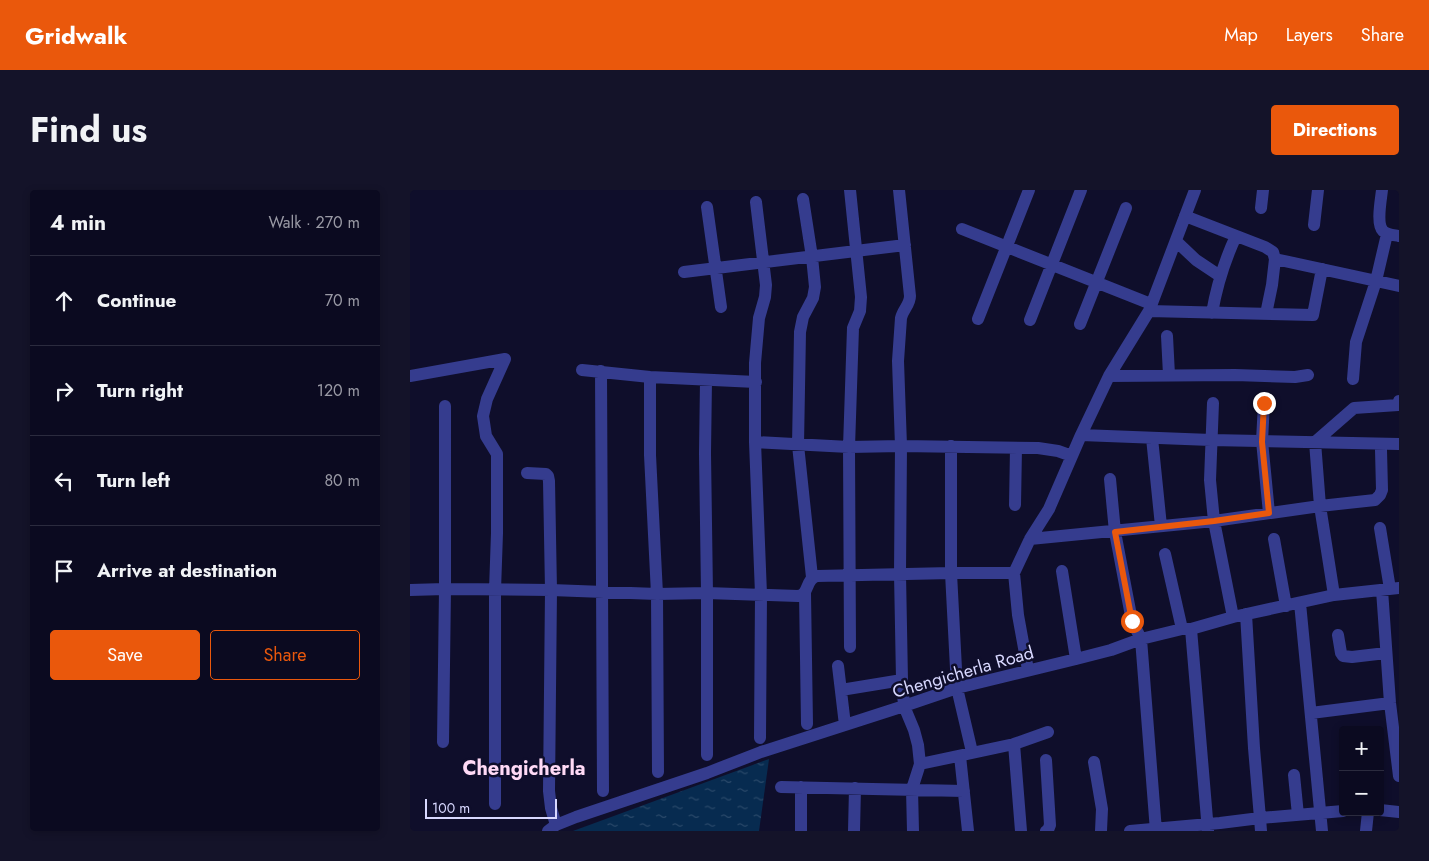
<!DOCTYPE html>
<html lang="en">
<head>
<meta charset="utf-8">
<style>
	body { margin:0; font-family:Jost,sans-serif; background:#141329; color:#f1f3f6 }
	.controls { position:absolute; right:15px; bottom:15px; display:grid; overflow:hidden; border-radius:5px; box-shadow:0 2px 8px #0003 }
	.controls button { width:45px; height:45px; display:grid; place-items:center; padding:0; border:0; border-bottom:1px solid #2b2b3e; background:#0b0a20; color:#f1f3f6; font:25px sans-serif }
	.scale { position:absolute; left:15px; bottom:12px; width:132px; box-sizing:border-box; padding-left:5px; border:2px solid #d8d8ff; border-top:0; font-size:14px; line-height:18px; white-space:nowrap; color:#d8d8ff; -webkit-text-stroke:4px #0f0e2b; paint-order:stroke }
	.stop { position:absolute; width:15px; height:15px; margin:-11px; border:4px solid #ea580c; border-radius:50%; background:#fff }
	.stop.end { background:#ea580c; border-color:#fff; box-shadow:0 1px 5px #0008 }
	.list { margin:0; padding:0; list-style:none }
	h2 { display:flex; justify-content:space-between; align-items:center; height:65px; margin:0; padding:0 20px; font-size:21px }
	h2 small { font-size:16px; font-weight:400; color:#9a9aa5 }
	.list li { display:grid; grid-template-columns:32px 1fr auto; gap:15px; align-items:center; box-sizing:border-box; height:90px; padding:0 20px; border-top:1px solid #2b2b3e }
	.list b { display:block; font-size:19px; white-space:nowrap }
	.list em { font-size:16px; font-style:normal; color:#9a9aa5 }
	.actions { display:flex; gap:10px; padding:15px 20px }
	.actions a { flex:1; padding:11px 0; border:1px solid #ea580c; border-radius:5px; text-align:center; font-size:18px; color:#ea580c }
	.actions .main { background:#ea580c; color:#fff }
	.icon { flex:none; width:28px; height:28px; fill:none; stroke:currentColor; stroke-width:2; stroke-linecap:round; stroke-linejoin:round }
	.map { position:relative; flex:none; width:989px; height:641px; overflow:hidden; border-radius:5px }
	header { display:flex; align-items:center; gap:30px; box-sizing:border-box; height:70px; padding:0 25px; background:#ea580c; color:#fff }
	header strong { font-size:24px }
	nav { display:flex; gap:28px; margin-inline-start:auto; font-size:18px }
	.intro { display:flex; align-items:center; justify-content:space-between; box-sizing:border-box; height:120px; padding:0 30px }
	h1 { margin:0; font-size:35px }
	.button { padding:12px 22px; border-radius:5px; background:#ea580c; color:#fff; font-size:18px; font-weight:700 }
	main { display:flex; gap:30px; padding:0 30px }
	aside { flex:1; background:#0b0a20; border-radius:5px; box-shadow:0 2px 8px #0003 }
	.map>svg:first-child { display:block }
	.water { fill:url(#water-ripples) }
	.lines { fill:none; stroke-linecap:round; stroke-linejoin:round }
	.minor { stroke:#353c8e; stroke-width:12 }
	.route { stroke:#ea580c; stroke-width:6 }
	.labels { text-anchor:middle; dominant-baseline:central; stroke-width:5; stroke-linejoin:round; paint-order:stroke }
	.street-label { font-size:18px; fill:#d8d8ff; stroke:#0f0e2b }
	.quarter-label { font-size:20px; font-weight:bold; fill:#ffdaf6; stroke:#0f0e2b }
</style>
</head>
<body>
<header>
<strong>Gridwalk</strong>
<nav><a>Map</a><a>Layers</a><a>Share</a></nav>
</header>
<div class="intro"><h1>Find us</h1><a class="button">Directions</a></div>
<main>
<aside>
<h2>4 min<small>Walk · 270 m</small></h2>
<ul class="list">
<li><svg class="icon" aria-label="ahead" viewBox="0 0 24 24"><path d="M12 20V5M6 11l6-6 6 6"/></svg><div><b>Continue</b></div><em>70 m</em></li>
<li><svg class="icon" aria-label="right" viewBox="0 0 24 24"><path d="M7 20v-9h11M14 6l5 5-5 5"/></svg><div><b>Turn right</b></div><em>120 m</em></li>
<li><svg class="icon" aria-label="left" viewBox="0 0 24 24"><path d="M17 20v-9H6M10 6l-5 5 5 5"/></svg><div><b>Turn left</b></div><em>80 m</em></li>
<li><svg class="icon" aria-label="arrive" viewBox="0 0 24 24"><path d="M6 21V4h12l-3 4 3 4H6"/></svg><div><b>Arrive at destination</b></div></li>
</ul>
<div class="actions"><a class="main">Save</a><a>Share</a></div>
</aside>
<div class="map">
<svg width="989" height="641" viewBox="0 0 989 641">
	<defs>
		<pattern id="water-ripples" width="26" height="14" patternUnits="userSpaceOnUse" patternTransform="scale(1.25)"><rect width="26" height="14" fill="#072b50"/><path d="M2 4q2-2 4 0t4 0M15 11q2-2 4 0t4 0" fill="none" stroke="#2a496a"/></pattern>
	</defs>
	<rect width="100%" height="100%" fill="#0f0e2b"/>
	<path class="water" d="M 359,569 L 349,641 L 163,641 Z"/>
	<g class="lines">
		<path class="minor" d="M 440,0 L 451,107 L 450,121 L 443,138 L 439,257 L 440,457
			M 489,0 L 500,106 C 500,115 493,119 491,128 L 488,171 L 491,256 L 490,384 L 492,490 L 494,516 L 504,540 L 508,555 L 510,574 L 502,599 L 503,641
			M 972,0 C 971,10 966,34 973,41 C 977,45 984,45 989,46
			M 393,9 L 402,67 L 405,97 L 403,108 L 393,127 L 390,142 L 388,255 L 402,387
			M 346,12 L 356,95 L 355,107 L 349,128 L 345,173 L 345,252 L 351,404 L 350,548
			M 297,17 L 311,117
			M 851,18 L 853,0
			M 775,26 L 855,57 L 863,62 L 865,69 L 862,95 L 856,124
			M 904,35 L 908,0
			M 552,39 L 741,114
			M 766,51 L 786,70 L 810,86
			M 865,69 L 989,96
			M 274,82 L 495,55
			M 739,121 L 903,125 L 912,79
			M 802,123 C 807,94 814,72 826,46
			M 568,129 L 619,0
			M 620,130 L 671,0
			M 670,134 L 716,18
			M 757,146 L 759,185
			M 172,180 L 240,187 L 346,192
			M 191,181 L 193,601
			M 0,186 L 95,169
			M 699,186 L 825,185 L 885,187 L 898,185
			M 240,187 L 240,265 L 247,404 L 248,582
			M 943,189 L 946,152 L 966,91 L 977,44
			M 296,190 L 295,263 L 297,403 L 297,565
			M 803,213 L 800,290 L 804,331 L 823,427
			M 854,213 L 852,251 L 859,323
			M 671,245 L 801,250 L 989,254
			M 742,248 L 751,336
			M 345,252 L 439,257 L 491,256 L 628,258 L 648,261 L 662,266
			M 541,256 L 541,383 L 547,498 L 562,562
			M 117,283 L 136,284 L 138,286 L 139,291 L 141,400 L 139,601 L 141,618 L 146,635
			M 700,289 L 705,342 L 722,431 L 731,449 L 746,641
			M 605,315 L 606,258
			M 970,338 L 980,399
			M 620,349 L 804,331 L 910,316 L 965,310 L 970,305 L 972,300 L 971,260
			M 864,349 L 876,416
			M 755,364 L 772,439
			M 652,381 L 666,469
			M 0,400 L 35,399 L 141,400 L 247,404 L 297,403 L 388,406 C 400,404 395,389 407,386 L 541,383 L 604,383
			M 972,400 L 980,513 L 989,586
			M 395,403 L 397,534
			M 924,405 L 910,316 L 905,252 L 944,218 L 988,215 L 989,211
			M 890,413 L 912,641
			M 836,424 L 844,558 L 850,628 L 933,621
			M 781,439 L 798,641
			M 928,445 L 931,463 L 933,466 L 942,467 L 976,463
			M 428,476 L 435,535
			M 618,480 L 608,425 L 604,383 L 620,349 L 639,319 L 671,245 L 699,186 L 739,121 L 785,0
			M 431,500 L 492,490
			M 901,523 L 980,513
			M 33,552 L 35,399 L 35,216
			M 604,554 L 611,641
			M 550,566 L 558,641
			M 684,572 L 692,619 L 691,641
			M 510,574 L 604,554 L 638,542
			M 884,585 L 888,625
			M 371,597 L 554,601
			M 85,614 L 85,400 L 87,343 L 87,264 L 76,246 L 73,226 L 77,209 L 95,169
			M 970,620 L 989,622
			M 138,641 L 146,635 L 166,627 L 297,583 L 351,562 L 494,516 L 547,498 L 666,469 L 701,460 L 731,449 L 772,439 L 781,439 L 823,427 L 924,405 L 989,398
			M 391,641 L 391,597
			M 444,641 L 445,598
			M 636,641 L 638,640 L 640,635 L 636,570
			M 720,641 L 810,633 L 850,628 L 851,641
			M 956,641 L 958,622"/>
	</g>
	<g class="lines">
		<path class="route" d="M 722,431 L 705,342 L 804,331 L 859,323 L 852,252 L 854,213"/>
	</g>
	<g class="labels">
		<g class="street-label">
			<text transform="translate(553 482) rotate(-16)">Chengicherla Road</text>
		</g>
		<g class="quarter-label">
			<text x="114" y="578">Chengicherla</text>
		</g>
	</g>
</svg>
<div class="controls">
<button>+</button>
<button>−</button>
</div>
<div class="scale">100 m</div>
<div class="stop" style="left:722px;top:431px"></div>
<div class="stop end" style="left:854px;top:213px"></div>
</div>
</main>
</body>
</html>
